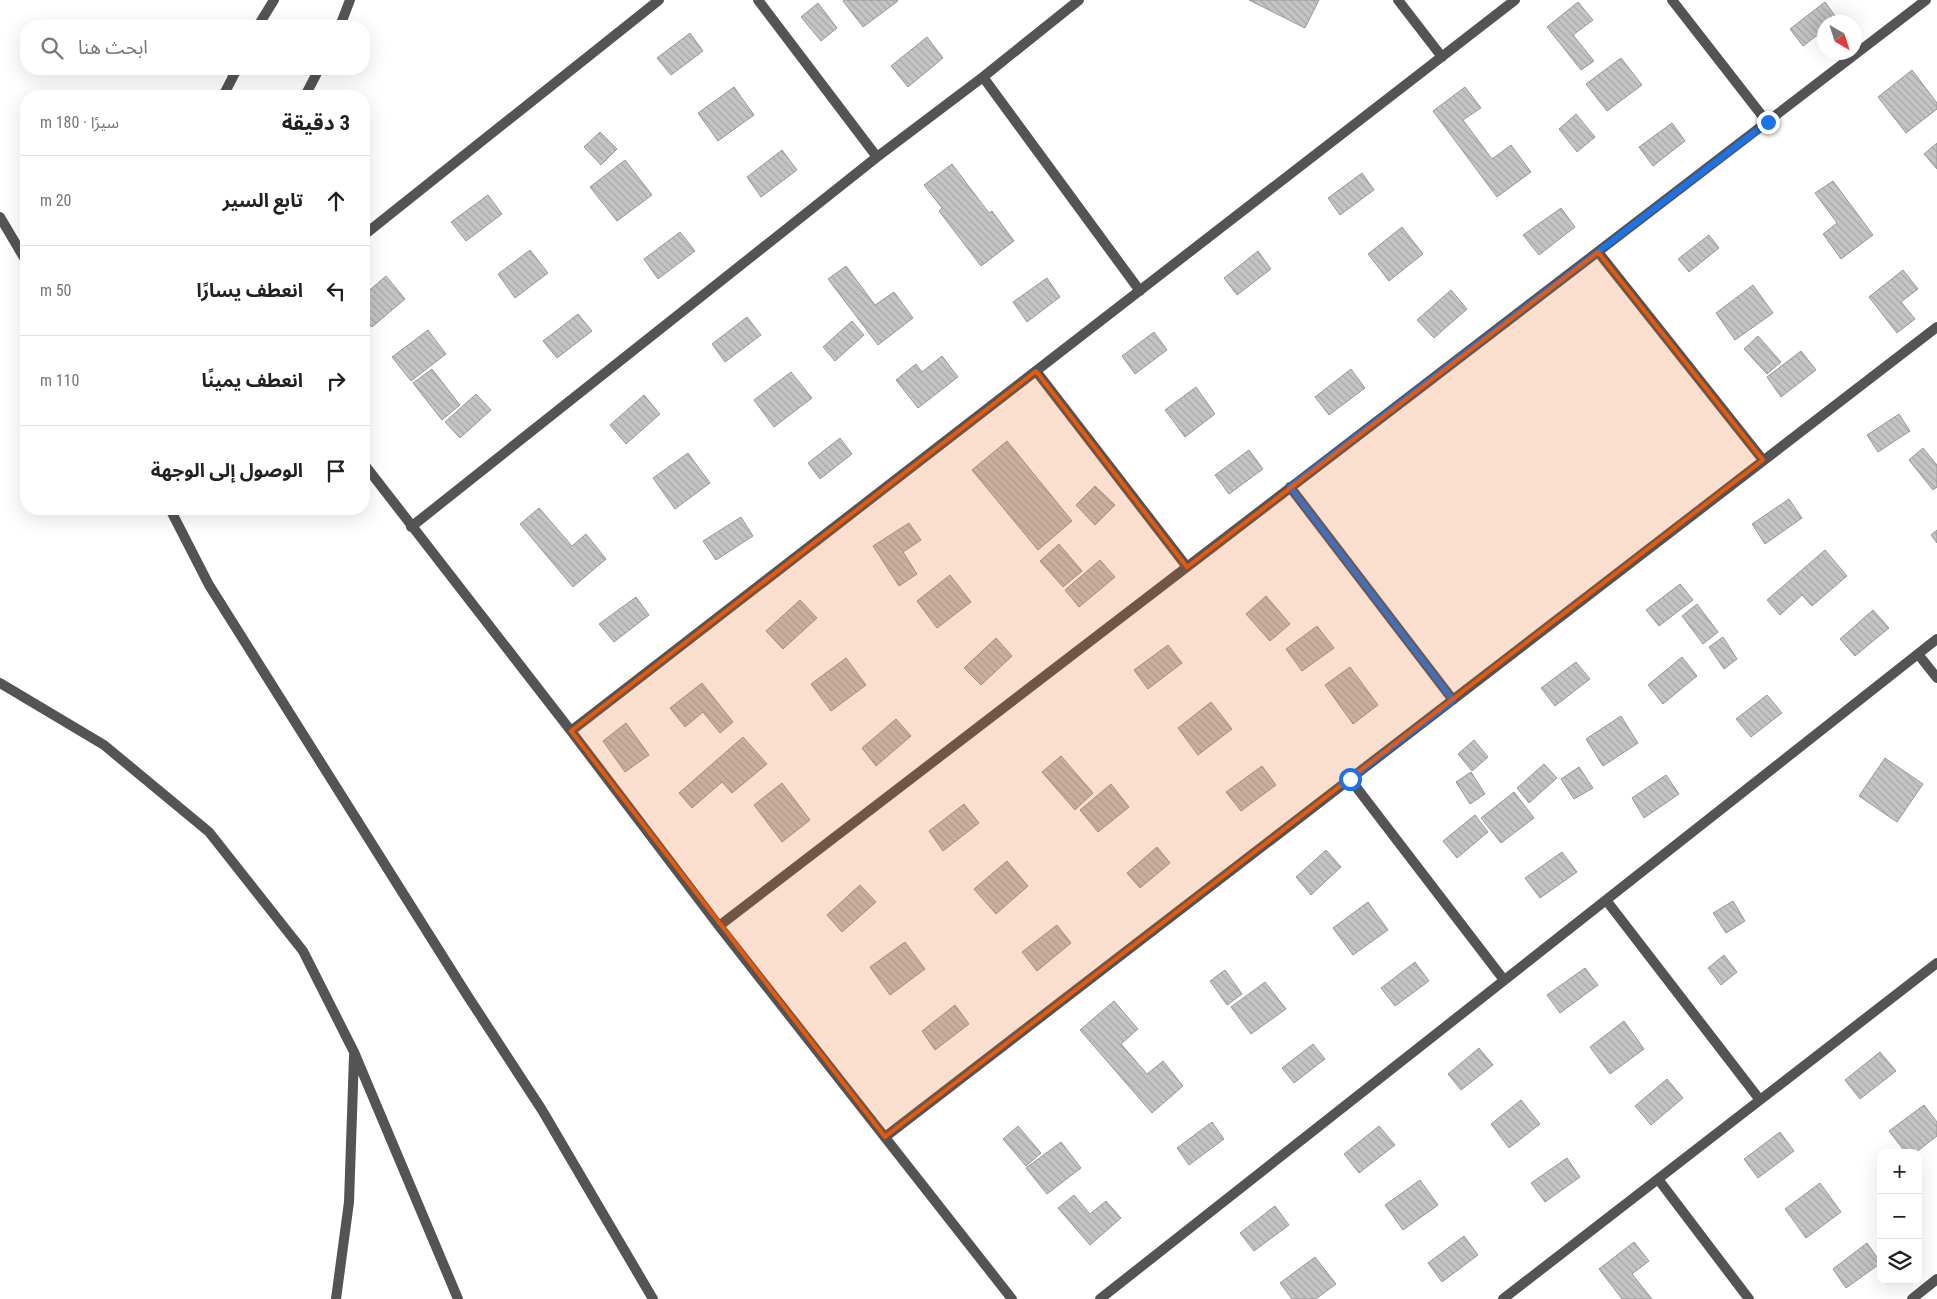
<!DOCTYPE html>
<html lang="ar">
<head>
<meta charset="utf-8">
<style>
	body { margin:0; font-family:"Roboto Condensed","Noto Sans Arabic",sans-serif; background:#f2f2f2; color:#222; direction:rtl }
	.controls { position:absolute; right:15px; bottom:15px; display:grid; overflow:hidden; border-radius:10px; box-shadow:0 5px 20px #0002 }
	.controls button { width:45px; height:45px; display:grid; place-items:center; padding:0; border:0; border-bottom:1px solid #e0e0e0; background:#fff; color:#222; font:25px sans-serif }
	.compass { position:absolute; left:1817px; top:15px; width:45px; height:45px; border-radius:50%; background:#fff; box-shadow:0 5px 20px #0002; rotate:141deg }
	.stop { position:absolute; width:15px; height:15px; margin:-11px; border:4px solid #1a73e8; border-radius:50%; background:#fff }
	.stop.end { background:#1a73e8; border-color:#fff; box-shadow:0 1px 5px #0008 }
	.list { margin:0; padding:0; list-style:none }
	h2 { display:flex; justify-content:space-between; align-items:center; height:65px; margin:0; padding:0 20px; font-size:21px }
	h2 small { font-size:16px; font-weight:400; color:#767676 }
	.list li { display:grid; grid-template-columns:32px 1fr auto; gap:15px; align-items:center; box-sizing:border-box; height:90px; padding:0 20px; border-top:1px solid #e0e0e0 }
	.list b { display:block; font-size:19px; white-space:nowrap }
	.list em { font-size:16px; font-style:normal; color:#767676 }
	.icon { flex:none; width:28px; height:28px; fill:none; stroke:currentColor; stroke-width:2; stroke-linecap:round; stroke-linejoin:round }
	.map { position:relative; flex:none; width:1937px; height:1299px; overflow:hidden; direction:ltr }
	.search { position:absolute; background:#fff; box-shadow:0 5px 20px #0002; left:20px; top:20px; width:350px; height:55px; display:flex; align-items:center; gap:12px; box-sizing:border-box; padding:0 18px; border-radius:20px; color:#767676; font-size:19px }
	.panel { position:absolute; background:#fff; box-shadow:0 5px 20px #0002; left:20px; top:90px; width:350px; height:425px; border-radius:20px; direction:rtl }
	.map>svg:first-child { display:block }
	.building { fill:url(#building-back-hatch); stroke:#989898 }
	.lines { fill:none; stroke-linecap:round; stroke-linejoin:round }
	.minor { stroke:#545454; stroke-width:10 }
	.route { stroke:#1a73e8; stroke-width:6 }
	.marked { fill:#e8590c; fill-opacity:0.2; stroke:#e8590c; stroke-width:4; stroke-linejoin:round }
</style>
</head>
<body>
<div class="map">
<svg width="1937" height="1299" viewBox="0 0 1937 1299">
	<defs>
		<pattern id="building-back-hatch" width="6" height="6" patternUnits="userSpaceOnUse" patternTransform="scale(1.25)"><rect width="6" height="6" fill="#c4c4c4"/><path d="M-1 5l2 2M0 0l6 6M5-1l2 2" fill="none" stroke="#a7a7a7"/></pattern>
	</defs>
	<rect width="100%" height="100%" fill="#fff"/>
	<path class="building" d="M 845,0 L 897,0 L 898,1 L 863,27 L 843,1 Z
		M 1249,0 L 1319,0 L 1305,28 Z
		M 1578,2 L 1593,20 L 1573,35 L 1594,61 L 1581,70 L 1547,27 Z
		M 1825,2 L 1838,20 L 1835,22 L 1824,22 L 1824,30 L 1803,46 L 1790,29 Z
		M 818,3 L 837,28 L 821,41 L 801,17 Z
		M 690,33 L 703,51 L 671,75 L 657,58 Z
		M 927,37 L 943,58 L 908,87 L 891,66 Z
		M 1621,58 L 1642,85 L 1607,111 L 1586,84 Z
		M 1912,70 L 1937,103 L 1937,109 L 1906,133 L 1878,97 Z
		M 734,87 L 754,115 L 718,141 L 698,113 Z
		M 1465,87 L 1481,108 L 1463,120 L 1492,159 L 1511,145 L 1531,172 L 1497,197 L 1433,111 Z
		M 1576,114 L 1595,137 L 1577,152 L 1559,129 Z
		M 1672,123 L 1685,141 L 1653,166 L 1639,147 Z
		M 600,132 L 617,149 L 601,165 L 584,147 Z
		M 1937,143 L 1937,169 L 1924,154 Z
		M 782,150 L 797,170 L 761,197 L 747,177 Z
		M 625,160 L 652,195 L 617,221 L 590,187 Z
		M 952,164 L 989,213 L 992,211 L 1014,241 L 981,266 L 939,211 L 942,208 L 924,185 Z
		M 1362,173 L 1374,190 L 1340,215 L 1328,198 Z
		M 1833,181 L 1873,235 L 1841,259 L 1823,234 L 1837,223 L 1815,193 Z
		M 488,195 L 502,214 L 466,241 L 451,222 Z
		M 1561,208 L 1575,227 L 1539,255 L 1523,235 Z
		M 1402,227 L 1423,254 L 1389,281 L 1368,254 Z
		M 680,232 L 695,251 L 658,279 L 644,259 Z
		M 1709,235 L 1719,248 L 1689,272 L 1678,259 Z
		M 530,250 L 548,273 L 515,298 L 498,274 Z
		M 1258,251 L 1271,269 L 1237,295 L 1224,278 Z
		M 846,266 L 875,305 L 894,292 L 913,318 L 878,345 L 828,279 Z
		M 1903,270 L 1918,289 L 1901,302 L 1915,319 L 1897,333 L 1869,297 Z
		M 386,276 L 405,299 L 372,327 L 364,317 L 364,295 Z
		M 1047,278 L 1060,297 L 1027,322 L 1013,302 Z
		M 1753,285 L 1773,313 L 1735,340 L 1716,313 Z
		M 1451,290 L 1467,309 L 1434,338 L 1417,320 Z
		M 578,314 L 592,331 L 557,358 L 543,341 Z
		M 747,317 L 761,335 L 725,362 L 712,344 Z
		M 852,321 L 864,335 L 835,361 L 823,347 Z
		M 428,330 L 446,354 L 411,381 L 392,357 Z
		M 1154,332 L 1167,350 L 1135,374 L 1122,356 Z
		M 1758,336 L 1781,362 L 1767,374 L 1744,349 Z
		M 1801,351 L 1816,370 L 1781,397 L 1767,377 Z
		M 942,356 L 958,377 L 918,408 L 896,380 L 916,364 L 922,372 Z
		M 432,369 L 460,405 L 442,420 L 413,383 Z
		M 1351,369 L 1365,388 L 1329,415 L 1315,397 Z
		M 791,372 L 812,398 L 774,427 L 754,400 Z
		M 1196,387 L 1215,414 L 1185,437 L 1165,410 Z
		M 476,394 L 491,410 L 460,438 L 445,422 Z
		M 644,395 L 660,414 L 626,444 L 610,425 Z
		M 1899,414 L 1910,431 L 1878,452 L 1867,435 Z
		M 840,438 L 852,454 L 820,479 L 808,463 Z
		M 1007,441 L 1072,521 L 1038,550 L 972,470 Z
		M 1923,448 L 1937,465 L 1937,487 L 1933,490 L 1909,460 Z
		M 1249,450 L 1263,469 L 1229,494 L 1215,475 Z
		M 688,453 L 710,483 L 675,509 L 653,478 Z
		M 1095,486 L 1115,505 L 1095,525 L 1076,505 Z
		M 1789,499 L 1802,518 L 1765,544 L 1752,524 Z
		M 539,508 L 572,546 L 586,534 L 606,559 L 573,587 L 520,524 Z
		M 741,517 L 753,536 L 716,560 L 703,541 Z
		M 909,523 L 921,540 L 903,552 L 917,574 L 899,586 L 873,546 Z
		M 1937,530 L 1937,543 L 1931,535 Z
		M 1059,544 L 1082,571 L 1063,587 L 1040,561 Z
		M 1825,550 L 1847,576 L 1812,606 L 1802,595 L 1780,615 L 1767,600 Z
		M 1100,560 L 1115,577 L 1079,607 L 1065,590 Z
		M 950,575 L 971,602 L 937,628 L 917,601 Z
		M 1680,584 L 1693,600 L 1659,626 L 1646,610 Z
		M 1266,596 L 1290,624 L 1270,641 L 1246,614 Z
		M 636,597 L 649,615 L 614,642 L 599,624 Z
		M 800,600 L 817,618 L 783,649 L 766,631 Z
		M 1697,604 L 1718,632 L 1703,644 L 1682,616 Z
		M 1873,610 L 1889,628 L 1855,656 L 1840,639 Z
		M 1317,626 L 1334,648 L 1302,671 L 1286,649 Z
		M 1723,637 L 1737,659 L 1724,669 L 1709,647 Z
		M 996,638 L 1012,656 L 981,685 L 964,668 Z
		M 1168,645 L 1182,663 L 1148,689 L 1134,670 Z
		M 1682,657 L 1697,676 L 1663,704 L 1648,685 Z
		M 846,658 L 866,685 L 831,711 L 811,684 Z
		M 1576,662 L 1590,679 L 1555,706 L 1541,688 Z
		M 1350,667 L 1378,705 L 1353,724 L 1325,685 Z
		M 702,683 L 733,722 L 720,733 L 703,712 L 685,727 L 670,708 Z
		M 1767,695 L 1782,713 L 1751,737 L 1736,719 Z
		M 1211,702 L 1232,729 L 1198,755 L 1178,728 Z
		M 1621,716 L 1638,743 L 1603,766 L 1586,739 Z
		M 896,719 L 911,736 L 876,766 L 862,748 Z
		M 626,723 L 649,755 L 625,772 L 603,741 Z
		M 743,737 L 767,764 L 732,793 L 722,782 L 692,808 L 679,793 Z
		M 1474,740 L 1488,757 L 1472,771 L 1458,754 Z
		M 1061,756 L 1093,793 L 1075,810 L 1042,772 Z
		M 1885,758 L 1923,784 L 1897,822 L 1859,796 Z
		M 1544,764 L 1557,778 L 1529,803 L 1517,788 Z
		M 1262,766 L 1276,785 L 1241,811 L 1226,792 Z
		M 1579,767 L 1593,788 L 1574,799 L 1561,779 Z
		M 1471,772 L 1485,794 L 1470,804 L 1456,782 Z
		M 1666,775 L 1679,794 L 1644,818 L 1632,798 Z
		M 782,783 L 810,820 L 782,842 L 754,805 Z
		M 1111,784 L 1129,807 L 1098,832 L 1080,810 Z
		M 1514,792 L 1534,818 L 1501,843 L 1481,818 Z
		M 964,804 L 979,823 L 943,851 L 929,831 Z
		M 1475,815 L 1488,832 L 1457,858 L 1443,841 Z
		M 1157,847 L 1170,863 L 1140,888 L 1127,873 Z
		M 1326,850 L 1341,867 L 1311,895 L 1296,877 Z
		M 1562,852 L 1577,872 L 1540,898 L 1525,878 Z
		M 1007,861 L 1028,886 L 996,914 L 974,889 Z
		M 860,885 L 876,902 L 842,932 L 827,915 Z
		M 1733,901 L 1745,921 L 1726,933 L 1713,913 Z
		M 1368,902 L 1388,930 L 1353,955 L 1333,928 Z
		M 1057,925 L 1071,943 L 1037,971 L 1022,952 Z
		M 905,942 L 925,969 L 890,995 L 870,967 Z
		M 1724,955 L 1737,972 L 1721,985 L 1708,968 Z
		M 1415,962 L 1429,981 L 1395,1006 L 1381,988 Z
		M 1585,968 L 1598,985 L 1560,1013 L 1547,995 Z
		M 1225,970 L 1242,994 L 1227,1005 L 1210,981 Z
		M 1265,982 L 1286,1009 L 1251,1034 L 1231,1007 Z
		M 1114,1001 L 1138,1029 L 1121,1044 L 1147,1074 L 1163,1061 L 1183,1086 L 1152,1113 L 1080,1030 Z
		M 955,1005 L 969,1024 L 935,1050 L 922,1031 Z
		M 1624,1021 L 1644,1049 L 1610,1074 L 1590,1047 Z
		M 1313,1044 L 1325,1059 L 1294,1083 L 1282,1068 Z
		M 1479,1048 L 1493,1065 L 1461,1090 L 1448,1074 Z
		M 1880,1052 L 1896,1071 L 1860,1099 L 1845,1080 Z
		M 1667,1079 L 1683,1098 L 1651,1125 L 1635,1106 Z
		M 1521,1100 L 1540,1124 L 1509,1148 L 1491,1124 Z
		M 1924,1105 L 1937,1122 L 1937,1136 L 1915,1153 L 1906,1153 L 1889,1131 Z
		M 1212,1122 L 1224,1139 L 1189,1165 L 1177,1148 Z
		M 1018,1126 L 1041,1153 L 1026,1166 L 1003,1139 Z
		M 1379,1126 L 1395,1145 L 1359,1173 L 1344,1154 Z
		M 1780,1132 L 1794,1151 L 1758,1178 L 1744,1159 Z
		M 1061,1142 L 1081,1168 L 1047,1194 L 1026,1168 Z
		M 1567,1158 L 1580,1177 L 1545,1202 L 1531,1183 Z
		M 1420,1180 L 1438,1205 L 1403,1230 L 1385,1205 Z
		M 1820,1183 L 1841,1212 L 1806,1238 L 1785,1209 Z
		M 1074,1195 L 1090,1214 L 1106,1201 L 1121,1218 L 1090,1245 L 1058,1208 Z
		M 1275,1206 L 1289,1225 L 1254,1251 L 1240,1233 Z
		M 1464,1236 L 1478,1255 L 1442,1282 L 1428,1263 Z
		M 1634,1242 L 1649,1261 L 1632,1274 L 1652,1299 L 1622,1299 L 1599,1269 Z
		M 1867,1243 L 1881,1263 L 1846,1288 L 1833,1269 Z
		M 1315,1257 L 1336,1284 L 1316,1299 L 1292,1299 L 1280,1283 Z"/>
	<g class="lines">
		<path class="minor" d="M 758,0 L 877,157
			M 1398,0 L 1442,57
			M 1672,0 L 1767,122
			M 258,26 L 274,0
			M 340,26 L 350,0
			M 983,77 L 1140,291
			M 223,96 L 237,69
			M 305,96 L 319,69
			M 0,217 L 26,261
			M 364,235 L 659,0
			M 1598,252 L 1763,460
			M 1036,371 L 1187,567
			M 364,464 L 571,731 L 719,926 L 1012,1299
			M 1290,487 L 1453,700
			M 170,509 L 209,585 L 467,995 L 542,1110 L 653,1299
			M 411,527 L 877,157 L 983,77 L 1079,0
			M 1918,654 L 1937,678
			M 0,683 L 104,745 L 209,832 L 303,951 L 354,1052 L 458,1299
			M 571,731 L 1515,0
			M 1350,779 L 1504,980
			M 1606,900 L 1760,1100
			M 719,926 L 1926,0
			M 885,1137 L 1937,327
			M 1658,1179 L 1749,1299
			M 336,1299 L 349,1202 L 354,1056
			M 1100,1299 L 1937,639
			M 1503,1299 L 1937,963
			M 1912,1299 L 1937,1279"/>
	</g>
	<g class="lines">
		<path class="route" d="M 1350,779 L 1453,700 L 1290,487 L 1768,122"/>
	</g>
	<path class="marked" d="M 1598,252 L 1763,460 L 885,1137 L 571,731 L 1036,371 L 1187,567 Z"/>
</svg>
<div class="controls">
<button>+</button>
<button>−</button>
<button><svg class="icon" aria-label="layers" viewBox="0 0 24 24"><path d="M12 4l9 5-9 5-9-5zM3 14l9 5 9-5"/></svg></button>
</div>
<svg class="compass" viewBox="-18 -18 36 36"><path d="M0-13l5 13h-10z" fill="#e53935"/><path d="M0 13l5-13h-10z" fill="#767676"/></svg>
<div class="stop" style="left:1350px;top:779px"></div>
<div class="stop end" style="left:1768px;top:122px"></div>
<div class="search"><svg class="icon" aria-label="search" viewBox="0 0 24 24"><circle cx="10" cy="10" r="6"/><path d="M15 15l6 6"/></svg>ابحث هنا</div>
<section class="panel">
<h2>3 دقيقة<small>سيرًا · 180 m</small></h2>
<ul class="list">
<li><svg class="icon" aria-label="ahead" viewBox="0 0 24 24"><path d="M12 20V5M6 11l6-6 6 6"/></svg><div><b>تابع السير</b></div><em>20 m</em></li>
<li><svg class="icon" aria-label="left" viewBox="0 0 24 24"><path d="M17 20v-9H6M10 6l-5 5 5 5"/></svg><div><b>انعطف يسارًا</b></div><em>50 m</em></li>
<li><svg class="icon" aria-label="right" viewBox="0 0 24 24"><path d="M7 20v-9h11M14 6l5 5-5 5"/></svg><div><b>انعطف يمينًا</b></div><em>110 m</em></li>
<li><svg class="icon" aria-label="arrive" viewBox="0 0 24 24"><path d="M6 21V4h12l-3 4 3 4H6"/></svg><div><b>الوصول إلى الوجهة</b></div></li>
</ul>
</section>
</div>
</body>
</html>
